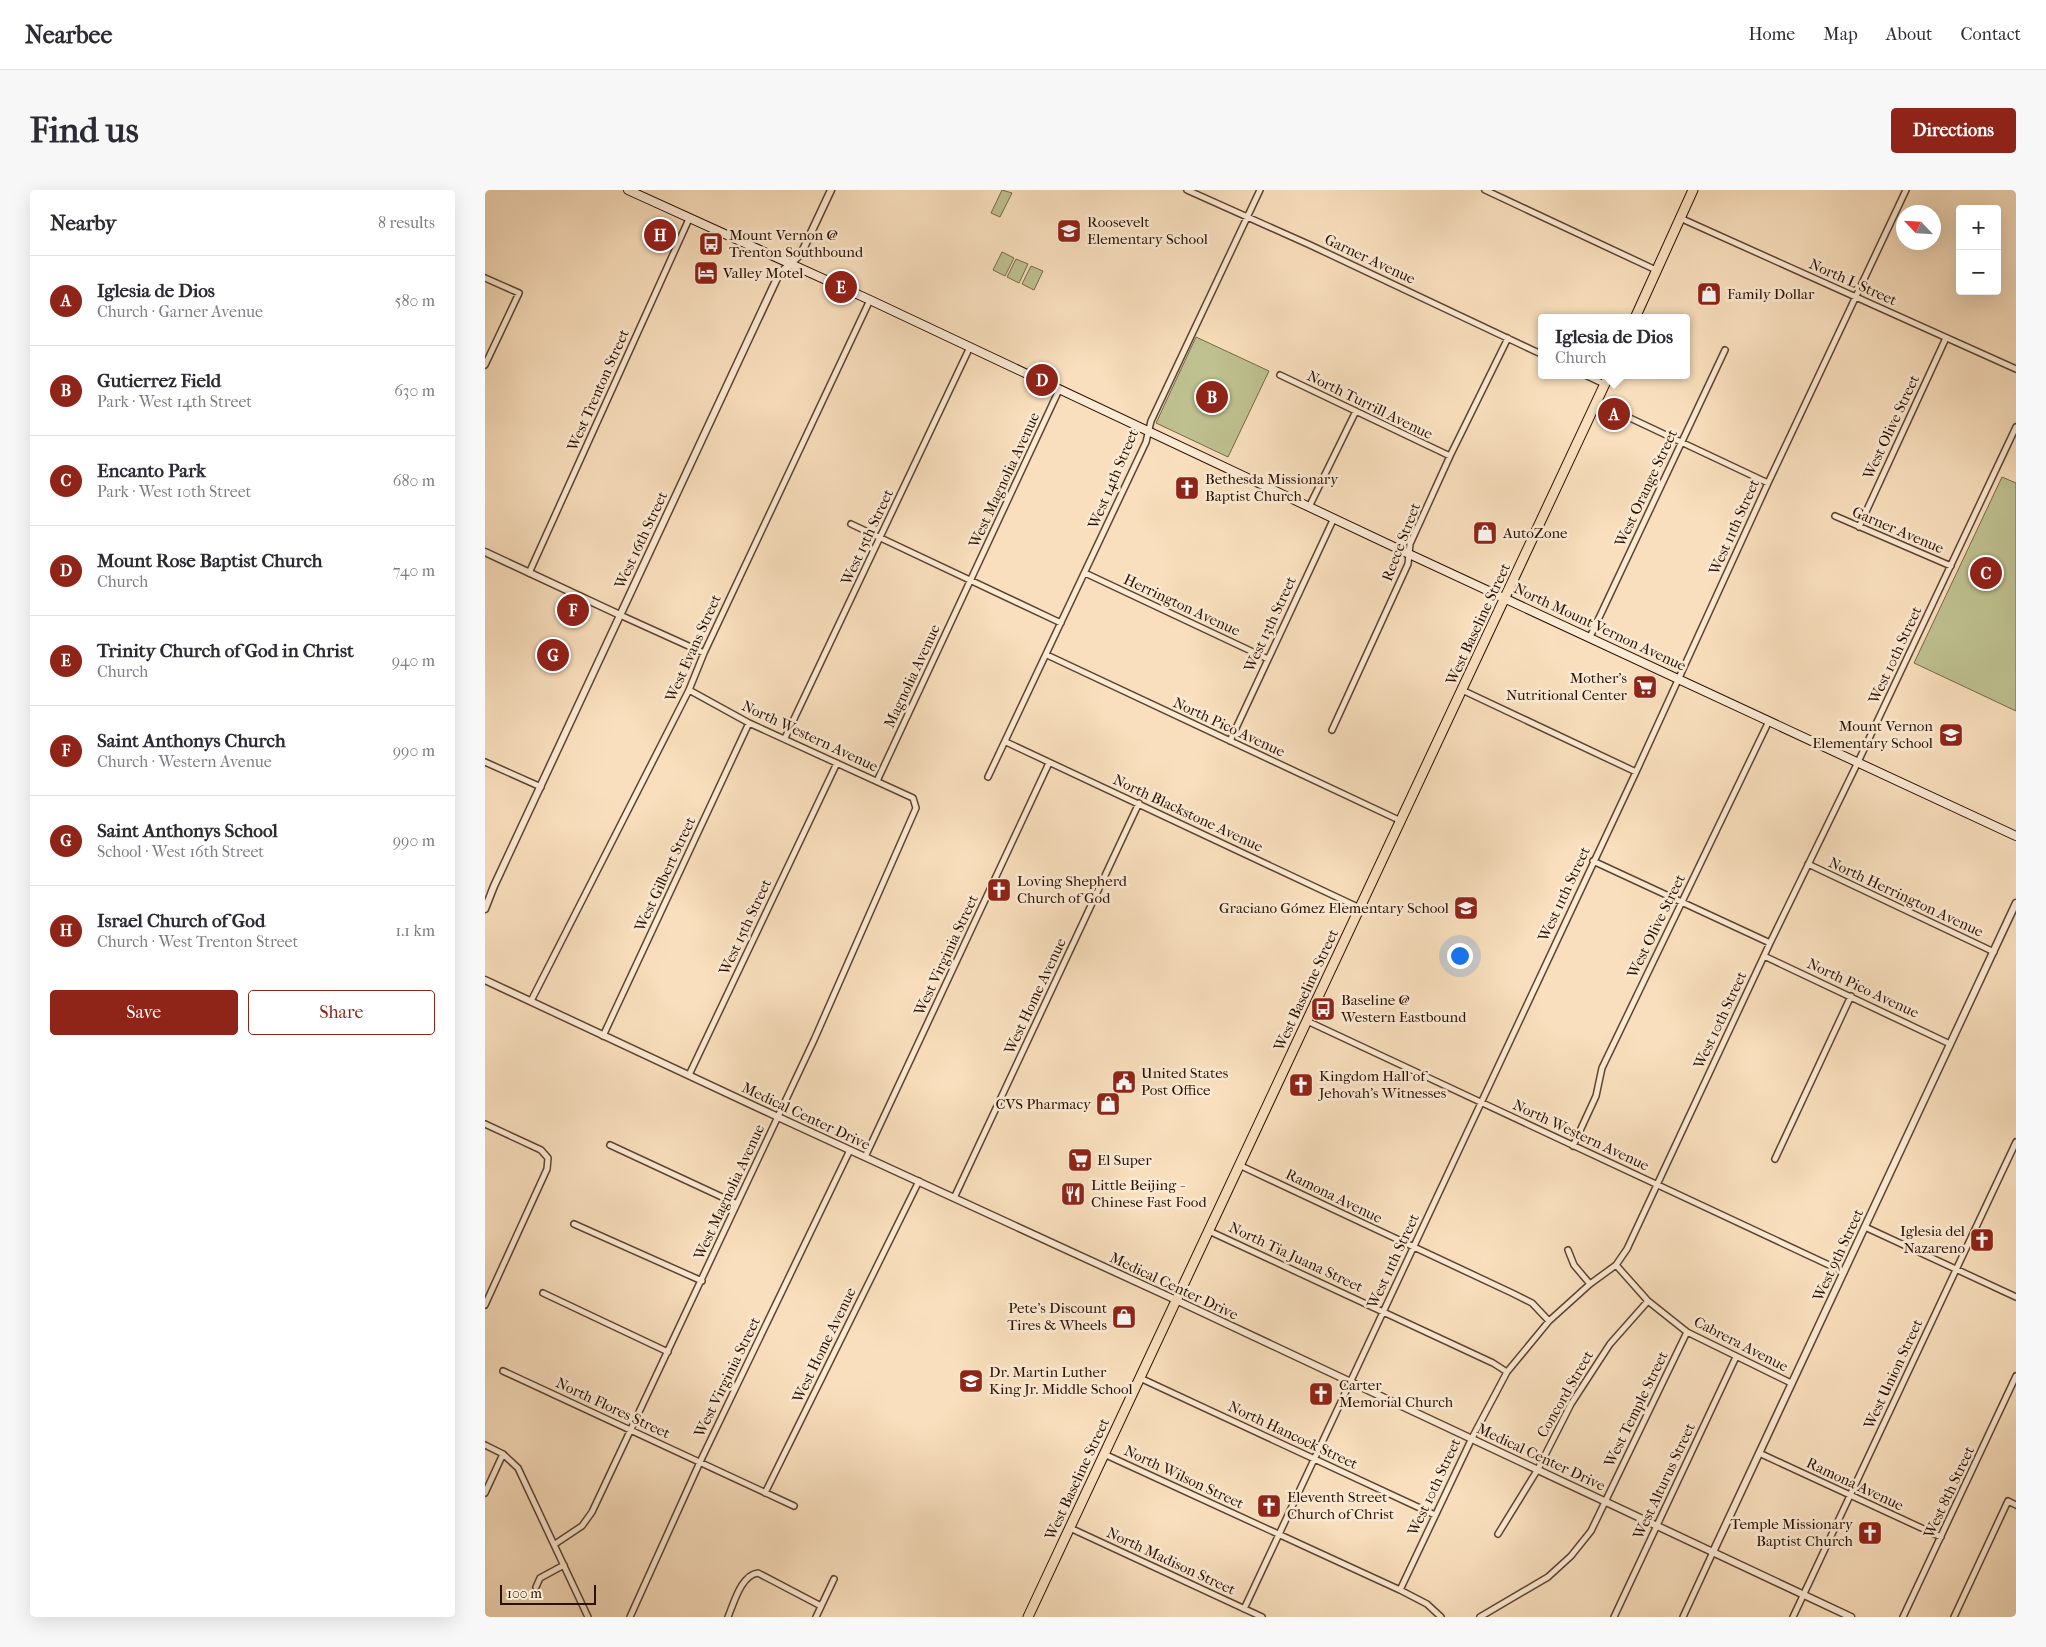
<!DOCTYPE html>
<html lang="en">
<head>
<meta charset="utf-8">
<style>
	body { margin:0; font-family:"IM FELL French Canon",serif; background:#f7f7f7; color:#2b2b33 }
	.controls { position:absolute; right:15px; top:15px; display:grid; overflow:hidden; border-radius:5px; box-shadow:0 5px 20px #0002 }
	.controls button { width:45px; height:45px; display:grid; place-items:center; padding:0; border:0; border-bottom:1px solid #e1e1e2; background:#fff; color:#2b2b33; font:25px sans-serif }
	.compass { position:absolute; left:1411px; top:15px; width:45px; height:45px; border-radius:50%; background:#fff; box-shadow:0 5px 20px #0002; rotate:295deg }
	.scale { position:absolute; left:15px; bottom:12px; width:96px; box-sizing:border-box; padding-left:5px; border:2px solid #2b1000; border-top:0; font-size:14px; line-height:18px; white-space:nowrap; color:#2b1000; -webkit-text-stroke:4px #fbead4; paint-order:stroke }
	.you { position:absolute; left:974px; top:765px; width:18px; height:18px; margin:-12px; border:4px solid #fff; border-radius:50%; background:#1a73e8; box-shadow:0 0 0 8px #1a73e833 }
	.badge { display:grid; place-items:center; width:32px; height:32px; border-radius:50%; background:#8f2418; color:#fff; font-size:16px; font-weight:700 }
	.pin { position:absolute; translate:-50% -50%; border:2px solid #fff; box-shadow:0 1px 5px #0006 }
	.popup { position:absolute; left:1053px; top:124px; width:152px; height:65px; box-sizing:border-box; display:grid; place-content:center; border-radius:5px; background:#fff; filter:drop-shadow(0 1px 4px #0005); font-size:16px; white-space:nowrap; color:#7c7c81 }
	.popup b { font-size:19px; color:#2b2b33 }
	.popup::after { content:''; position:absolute; left:50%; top:100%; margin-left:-10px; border:10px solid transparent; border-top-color:#fff }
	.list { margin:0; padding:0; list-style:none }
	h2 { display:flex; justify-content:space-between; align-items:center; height:65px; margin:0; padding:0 20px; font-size:21px }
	h2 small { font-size:16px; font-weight:400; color:#7c7c81 }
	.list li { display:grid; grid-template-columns:32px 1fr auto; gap:15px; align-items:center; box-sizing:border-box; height:90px; padding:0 20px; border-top:1px solid #e1e1e2 }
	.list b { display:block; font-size:19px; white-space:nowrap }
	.list p { margin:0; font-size:16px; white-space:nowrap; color:#7c7c81 }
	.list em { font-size:16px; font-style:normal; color:#7c7c81 }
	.actions { display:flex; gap:10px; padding:15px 20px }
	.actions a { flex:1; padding:11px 0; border:1px solid #8f2418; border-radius:5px; text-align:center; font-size:18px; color:#8f2418 }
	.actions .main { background:#8f2418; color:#fff }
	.map { position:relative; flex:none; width:1531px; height:1427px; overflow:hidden; border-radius:5px }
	header { display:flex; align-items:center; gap:30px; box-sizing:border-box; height:70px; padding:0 25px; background:#fff; border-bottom:1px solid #e1e1e2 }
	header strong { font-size:24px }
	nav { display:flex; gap:28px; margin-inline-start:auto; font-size:18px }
	.intro { display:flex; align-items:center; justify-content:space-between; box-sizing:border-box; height:120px; padding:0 30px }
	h1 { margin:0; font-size:35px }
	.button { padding:12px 22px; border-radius:5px; background:#8f2418; color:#fff; font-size:18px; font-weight:700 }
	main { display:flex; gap:30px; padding:0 30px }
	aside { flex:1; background:#fff; border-radius:5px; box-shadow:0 5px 20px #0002 }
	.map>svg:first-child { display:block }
	.green { fill:#bfc190; stroke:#756848 }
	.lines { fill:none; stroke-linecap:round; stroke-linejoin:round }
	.minor-casing { stroke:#5e442f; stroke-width:8 }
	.tertiary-casing { stroke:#5e442f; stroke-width:9 }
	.secondary-casing { stroke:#2b1000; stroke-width:10 }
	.primary-casing { stroke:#2b1000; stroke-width:11 }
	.minor { stroke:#fbead4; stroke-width:5 }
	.tertiary { stroke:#fbead4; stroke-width:6 }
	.secondary { stroke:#fbead4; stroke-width:8 }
	.primary { stroke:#f9dfbd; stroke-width:9 }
	.labels { text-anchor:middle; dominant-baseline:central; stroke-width:5; stroke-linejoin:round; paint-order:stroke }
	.poi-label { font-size:15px; fill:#2b1000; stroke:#fbead4; text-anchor:start }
	.street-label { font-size:15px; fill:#2b1000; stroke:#fbead4 }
</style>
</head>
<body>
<header>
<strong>Nearbee</strong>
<nav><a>Home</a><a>Map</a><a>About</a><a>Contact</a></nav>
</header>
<div class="intro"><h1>Find us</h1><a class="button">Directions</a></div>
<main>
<aside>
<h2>Nearby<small>8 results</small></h2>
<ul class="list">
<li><span class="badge">A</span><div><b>Iglesia de Dios</b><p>Church · Garner Avenue</p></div><em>580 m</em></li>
<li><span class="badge">B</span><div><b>Gutierrez Field</b><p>Park · West 14th Street</p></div><em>630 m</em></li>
<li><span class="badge">C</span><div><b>Encanto Park</b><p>Park · West 10th Street</p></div><em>680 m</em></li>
<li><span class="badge">D</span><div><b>Mount Rose Baptist Church</b><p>Church</p></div><em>740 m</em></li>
<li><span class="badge">E</span><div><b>Trinity Church of God in Christ</b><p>Church</p></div><em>940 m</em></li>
<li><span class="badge">F</span><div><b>Saint Anthonys Church</b><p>Church · Western Avenue</p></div><em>990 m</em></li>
<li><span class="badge">G</span><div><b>Saint Anthonys School</b><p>School · West 16th Street</p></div><em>990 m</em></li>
<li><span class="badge">H</span><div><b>Israel Church of God</b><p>Church · West Trenton Street</p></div><em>1.1 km</em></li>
</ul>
<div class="actions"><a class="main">Save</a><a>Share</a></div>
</aside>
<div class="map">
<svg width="1531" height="1427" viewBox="0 0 1531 1427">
	<rect width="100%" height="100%" fill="#f9dfbd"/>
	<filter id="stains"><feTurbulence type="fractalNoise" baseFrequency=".004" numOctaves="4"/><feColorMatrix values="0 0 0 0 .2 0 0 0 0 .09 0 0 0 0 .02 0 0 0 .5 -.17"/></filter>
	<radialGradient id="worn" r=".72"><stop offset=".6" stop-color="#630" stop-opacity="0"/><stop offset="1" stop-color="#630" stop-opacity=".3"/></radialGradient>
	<path class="green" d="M 517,0 L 527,3 L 515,27 L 506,23 Z
		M 517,62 L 529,68 L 520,86 L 508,80 Z
		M 531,69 L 543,74 L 534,93 L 522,87 Z
		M 546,76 L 558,81 L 549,100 L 537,94 Z
		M 711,147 L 784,181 L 743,267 L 671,233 Z
		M 1517,287 L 1531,293 L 1531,521 L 1429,473 Z"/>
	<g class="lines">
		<defs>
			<path id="minor" d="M 702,0 L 825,55 L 1056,164
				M 1000,0 L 1171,80
				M 1195,28 L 1531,179
				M 0,88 L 34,103 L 0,175
				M 795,185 L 965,266
				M 1100,185 L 1119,194
				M 1111,212 L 1283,293
				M 824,317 L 871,221
				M 1350,326 L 1466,376
				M 366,334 L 576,433
				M 1374,337 L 1461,148
				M 44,383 L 204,29
				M 600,383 L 783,469
				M 135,425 L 219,463
				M 1105,447 L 1240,160
				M 562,465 L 916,631
				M 977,500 L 1151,582
				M 847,540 L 923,374 L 925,354 L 965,266 L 1023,148
				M 300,548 L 485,157
				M 745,551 L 849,328
				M 521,552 L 875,718
				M 0,572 L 56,597
				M 503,587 L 661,252 L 666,231 L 775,0
				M 392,591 L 574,200
				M 1108,671 L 1285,753
				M 1323,674 L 1509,762
				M 1279,766 L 1465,854
				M 46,811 L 204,500 L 219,463 L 385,110
				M 822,831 L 1359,1082
				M 118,846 L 264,533
				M 204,885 L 352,573
				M 0,934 L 56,960 L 63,968 L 62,979 L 0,1115
				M 125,955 L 252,1014
				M 1088,956 L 1111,906 L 1117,878 L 1284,531
				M 380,967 L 564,573
				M 1290,969 L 1366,806
				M 754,975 L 1027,1103 L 1047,1113 L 1064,1131
				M 469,1008 L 654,613
				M 89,1034 L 217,1091
				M 1380,1037 L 1531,1107
				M 724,1041 L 1008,1173 L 1022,1182
				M 1083,1060 L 1089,1075 L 1105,1094
				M 1131,1075 L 1163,1111 L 1202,1142 L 1306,1193
				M 58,1103 L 183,1162
				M 18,1181 L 309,1316
				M 655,1188 L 950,1325
				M 0,1255 L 18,1264 L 33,1278 L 103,1427
				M 1274,1263 L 1456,1347
				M 619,1264 L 915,1400 L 942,1414 L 956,1427
				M 0,1303 L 18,1264
				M 280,1303 L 434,991
				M 585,1338 L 777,1427
				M 1013,1344 L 1053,1279 L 1086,1214 L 1125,1154 L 1163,1111
				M 70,1354 L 97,1336 L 107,1322 L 329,850 L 431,618 L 428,608 L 264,533 L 204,500
				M 51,1397 L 55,1388 L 79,1375
				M 915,1400 L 987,1248 L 1022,1182 L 1064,1131 L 1105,1094 L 1131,1075 L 1142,1059 L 1285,753 L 1373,572 L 1531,237
				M 759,1419 L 1151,582 L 1283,293 L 1421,0
				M 145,1427 L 215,1272 L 365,960
				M 243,1427 C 249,1413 256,1385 273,1383 L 336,1416
				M 331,1427 L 349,1389
				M 995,1427 L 1063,1387 L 1086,1366 L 1106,1341 L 1202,1142
				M 1129,1427 L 1251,1167
				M 1198,1427 L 1228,1362
				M 1308,1427 L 1531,952
				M 1418,1427 L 1531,1186
				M 1469,1427 L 1523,1311 L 1531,1315"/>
			<path id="tertiary" d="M 0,362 L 135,425
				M 0,719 L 9,696 L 294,84 L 316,64 L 346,0
				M 0,790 L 293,927 L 691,1110 L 1366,1427
				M 1228,1362 L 1531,713"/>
			<path id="secondary" d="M 143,0 L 385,110 L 924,364 L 1531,646"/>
			<path id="primary" d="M 1150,128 L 1208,0
				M 543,1427 L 1124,185"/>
		</defs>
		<use href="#minor" class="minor-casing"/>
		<use href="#tertiary" class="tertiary-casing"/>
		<use href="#secondary" class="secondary-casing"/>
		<use href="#primary" class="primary-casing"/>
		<use href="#minor" class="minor"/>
		<use href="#tertiary" class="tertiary"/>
		<use href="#secondary" class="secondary"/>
		<use href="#primary" class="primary"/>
	</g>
	<defs>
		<symbol id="school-square" viewBox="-11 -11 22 22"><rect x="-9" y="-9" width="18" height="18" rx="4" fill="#8f2418" stroke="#fbead4"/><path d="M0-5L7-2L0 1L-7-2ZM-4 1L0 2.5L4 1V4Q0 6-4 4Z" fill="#fff"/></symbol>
		<symbol id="bus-square" viewBox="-11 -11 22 22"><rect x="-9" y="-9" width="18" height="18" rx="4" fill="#8f2418" stroke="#fbead4"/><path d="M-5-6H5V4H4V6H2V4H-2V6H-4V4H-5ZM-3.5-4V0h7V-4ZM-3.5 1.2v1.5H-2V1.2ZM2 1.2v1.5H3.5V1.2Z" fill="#fff"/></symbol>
		<symbol id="hotel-square" viewBox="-11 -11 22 22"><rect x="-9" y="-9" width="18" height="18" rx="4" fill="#8f2418" stroke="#fbead4"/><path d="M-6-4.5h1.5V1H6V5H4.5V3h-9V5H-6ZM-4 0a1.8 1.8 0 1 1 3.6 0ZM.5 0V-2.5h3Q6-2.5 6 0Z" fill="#fff"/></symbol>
		<symbol id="shop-square" viewBox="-11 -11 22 22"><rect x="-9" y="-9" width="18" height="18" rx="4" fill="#8f2418" stroke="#fbead4"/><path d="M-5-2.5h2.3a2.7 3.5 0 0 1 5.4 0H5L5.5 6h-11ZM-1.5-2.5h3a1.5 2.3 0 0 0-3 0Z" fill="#fff"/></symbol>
		<symbol id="church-square" viewBox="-11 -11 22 22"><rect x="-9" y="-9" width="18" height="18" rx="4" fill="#8f2418" stroke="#fbead4"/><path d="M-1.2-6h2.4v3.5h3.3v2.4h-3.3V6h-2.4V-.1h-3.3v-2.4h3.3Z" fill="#fff"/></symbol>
		<symbol id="supermarket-square" viewBox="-11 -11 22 22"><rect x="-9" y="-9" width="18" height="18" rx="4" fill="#8f2418" stroke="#fbead4"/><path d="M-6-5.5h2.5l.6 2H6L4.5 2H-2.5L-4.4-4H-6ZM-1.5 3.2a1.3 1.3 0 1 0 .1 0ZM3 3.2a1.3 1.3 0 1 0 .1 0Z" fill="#fff"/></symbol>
		<symbol id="civic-square" viewBox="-11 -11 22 22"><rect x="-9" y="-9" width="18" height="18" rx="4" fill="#8f2418" stroke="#fbead4"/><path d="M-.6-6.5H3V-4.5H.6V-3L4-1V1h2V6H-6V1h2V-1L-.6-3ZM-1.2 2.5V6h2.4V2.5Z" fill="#fff"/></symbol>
		<symbol id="restaurant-square" viewBox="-11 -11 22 22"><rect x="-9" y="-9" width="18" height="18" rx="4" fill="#8f2418" stroke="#fbead4"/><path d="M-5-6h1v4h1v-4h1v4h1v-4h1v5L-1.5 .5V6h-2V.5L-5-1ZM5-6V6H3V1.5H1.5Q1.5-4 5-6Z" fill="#fff"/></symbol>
	</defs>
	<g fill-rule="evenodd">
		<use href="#school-square" x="570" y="27" width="28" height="28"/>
		<use href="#bus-square" x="212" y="40" width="28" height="28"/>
		<use href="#hotel-square" x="207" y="69" width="28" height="28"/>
		<use href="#shop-square" x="1210" y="90" width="28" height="28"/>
		<use href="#church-square" x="688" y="284" width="28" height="28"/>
		<use href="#shop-square" x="986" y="329" width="28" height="28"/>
		<use href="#supermarket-square" x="1146" y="483" width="28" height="28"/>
		<use href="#school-square" x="1452" y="531" width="28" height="28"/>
		<use href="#church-square" x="500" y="686" width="28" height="28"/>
		<use href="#school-square" x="967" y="704" width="28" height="28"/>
		<use href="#bus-square" x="824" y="805" width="28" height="28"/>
		<use href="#civic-square" x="625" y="878" width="28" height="28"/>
		<use href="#church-square" x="802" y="881" width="28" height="28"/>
		<use href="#shop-square" x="609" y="900" width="28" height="28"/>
		<use href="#supermarket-square" x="581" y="956" width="28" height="28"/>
		<use href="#restaurant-square" x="574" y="990" width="28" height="28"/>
		<use href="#church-square" x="1483" y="1036" width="28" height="28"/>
		<use href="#shop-square" x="625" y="1113" width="28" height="28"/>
		<use href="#school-square" x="472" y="1177" width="28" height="28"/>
		<use href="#church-square" x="822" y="1190" width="28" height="28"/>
		<use href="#church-square" x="770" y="1302" width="28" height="28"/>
		<use href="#church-square" x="1371" y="1329" width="28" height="28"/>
	</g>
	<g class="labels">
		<g class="poi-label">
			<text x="602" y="32">Roosevelt<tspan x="602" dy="17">Elementary School</tspan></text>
			<text x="244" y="45">Mount Vernon @<tspan x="244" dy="17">Trenton Southbound</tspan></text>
			<text x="238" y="83">Valley Motel</text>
			<text x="1242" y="104">Family Dollar</text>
			<text x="720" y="289">Bethesda Missionary<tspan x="720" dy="17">Baptist Church</tspan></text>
			<text x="1018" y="343">AutoZone</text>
			<text x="1142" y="488" text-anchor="end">Mother's<tspan x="1142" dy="17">Nutritional Center</tspan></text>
			<text x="1448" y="536" text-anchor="end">Mount Vernon<tspan x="1448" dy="17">Elementary School</tspan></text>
			<text x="532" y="691">Loving Shepherd<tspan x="532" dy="17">Church of God</tspan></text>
			<text x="964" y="718" text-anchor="end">Graciano Gómez Elementary School</text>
			<text x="856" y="810">Baseline @<tspan x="856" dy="17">Western Eastbound</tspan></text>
			<text x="656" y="883">United States<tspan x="656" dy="17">Post Office</tspan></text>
			<text x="834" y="886">Kingdom Hall of<tspan x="834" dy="17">Jehovah's Witnesses</tspan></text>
			<text x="606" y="914" text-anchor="end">CVS Pharmacy</text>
			<text x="612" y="970">El Super</text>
			<text x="606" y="995">Little Beijing -<tspan x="606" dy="17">Chinese Fast Food</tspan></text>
			<text x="1480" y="1041" text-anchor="end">Iglesia del<tspan x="1480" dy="17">Nazareno</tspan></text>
			<text x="622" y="1118" text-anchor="end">Pete's Discount<tspan x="622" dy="17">Tires &amp; Wheels</tspan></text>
			<text x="504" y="1182">Dr. Martin Luther<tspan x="504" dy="17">King Jr. Middle School</tspan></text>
			<text x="854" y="1195">Carter<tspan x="854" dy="17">Memorial Church</tspan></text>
			<text x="802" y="1307">Eleventh Street<tspan x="802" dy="17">Church of Christ</tspan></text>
			<text x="1368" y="1334" text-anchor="end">Temple Missionary<tspan x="1368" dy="17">Baptist Church</tspan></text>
		</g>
		<g class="street-label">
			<text transform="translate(885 69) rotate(25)">Garner Avenue</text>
			<text transform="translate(1368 92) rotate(24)">North L Street</text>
			<text transform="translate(113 200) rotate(-66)">West Trenton Street</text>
			<text transform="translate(885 215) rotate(26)">North Turrill Avenue</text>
			<text transform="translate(1406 237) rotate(-65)">West Olive Street</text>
			<text transform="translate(628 289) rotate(-67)">West 14th Street</text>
			<text transform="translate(519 290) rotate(-65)">West Magnolia Avenue</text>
			<text transform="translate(1161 298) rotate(-65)">West Orange Street</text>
			<text transform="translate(1249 337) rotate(-66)">West 11th Street</text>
			<text transform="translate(1413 340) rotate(23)">Garner Avenue</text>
			<text transform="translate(382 347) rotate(-65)">West 15th Street</text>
			<text transform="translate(156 350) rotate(-65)">West 16th Street</text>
			<text transform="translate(916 352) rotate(-69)">Reece Street</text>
			<text transform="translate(697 415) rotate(25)">Herrington Avenue</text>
			<text transform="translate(785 434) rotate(-65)">West 13th Street</text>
			<text transform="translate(993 434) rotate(-65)">West Baseline Street</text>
			<text transform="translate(1115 437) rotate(25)">North Mount Vernon Avenue</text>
			<text transform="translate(208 458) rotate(-66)">West Evans Street</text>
			<text transform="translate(1410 465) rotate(-65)">West 10th Street</text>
			<text transform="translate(427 486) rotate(-65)">Magnolia Avenue</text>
			<text transform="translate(744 537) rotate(25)">North Pico Avenue</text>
			<text transform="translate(325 546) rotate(25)">North Western Avenue</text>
			<text transform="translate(703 623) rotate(25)">North Blackstone Avenue</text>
			<text transform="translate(180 684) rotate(-65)">West Gilbert Street</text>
			<text transform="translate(1079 704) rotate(-65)">West 11th Street</text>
			<text transform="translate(1421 707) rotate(25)">North Herrington Avenue</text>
			<text transform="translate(1171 736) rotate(-64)">West Olive Street</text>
			<text transform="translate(260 737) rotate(-65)">West 15th Street</text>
			<text transform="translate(461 765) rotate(-65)">West Virginia Street</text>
			<text transform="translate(1378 798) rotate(25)">North Pico Avenue</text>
			<text transform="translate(821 800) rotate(-65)">West Baseline Street</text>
			<text transform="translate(550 806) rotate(-65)">West Home Avenue</text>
			<text transform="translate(1235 830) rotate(-65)">West 10th Street</text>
			<text transform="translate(321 926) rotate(25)">Medical Center Drive</text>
			<text transform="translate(1096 945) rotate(25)">North Western Avenue</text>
			<text transform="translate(244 1002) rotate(-65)">West Magnolia Avenue</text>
			<text transform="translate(849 1006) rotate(26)">Ramona Avenue</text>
			<text transform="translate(1353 1065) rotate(-65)">West 9th Street</text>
			<text transform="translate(811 1067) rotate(25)">North Tia Juana Street</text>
			<text transform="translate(908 1071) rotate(-65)">West 11th Street</text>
			<text transform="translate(689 1096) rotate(25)">Medical Center Drive</text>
			<text transform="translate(1256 1154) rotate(27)">Cabrera Avenue</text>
			<text transform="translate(339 1155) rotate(-64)">West Home Avenue</text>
			<text transform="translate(1408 1184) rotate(-65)">West Union Street</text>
			<text transform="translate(242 1187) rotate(-64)">West Virginia Street</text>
			<text transform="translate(1080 1204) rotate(-60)">Concord Street</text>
			<text transform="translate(128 1218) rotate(25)">North Flores Street</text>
			<text transform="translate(1151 1219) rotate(-64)">West Temple Street</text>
			<text transform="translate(808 1245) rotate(25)">North Hancock Street</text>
			<text transform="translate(1056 1267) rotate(25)">Medical Center Drive</text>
			<text transform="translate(699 1287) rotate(25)">North Wilson Street</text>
			<text transform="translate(592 1289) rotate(-65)">West Baseline Street</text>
			<text transform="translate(1179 1291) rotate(-65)">West Alturus Street</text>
			<text transform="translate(1370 1294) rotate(25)">Ramona Avenue</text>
			<text transform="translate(949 1297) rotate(-65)">West 10th Street</text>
			<text transform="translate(1464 1302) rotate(-65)">West 8th Street</text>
			<text transform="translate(686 1371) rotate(25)">North Madison Street</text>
		</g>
	</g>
	<rect width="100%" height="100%" filter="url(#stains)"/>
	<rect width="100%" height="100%" fill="url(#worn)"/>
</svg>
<div class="controls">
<button>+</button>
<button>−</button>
</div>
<svg class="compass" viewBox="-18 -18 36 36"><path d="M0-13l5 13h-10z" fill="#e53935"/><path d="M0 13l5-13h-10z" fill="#7c7c81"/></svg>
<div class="scale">100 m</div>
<div class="you"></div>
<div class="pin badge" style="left:1129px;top:224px">A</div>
<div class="popup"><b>Iglesia de Dios</b>Church</div>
<div class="pin badge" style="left:727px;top:207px">B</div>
<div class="pin badge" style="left:1501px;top:383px">C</div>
<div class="pin badge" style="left:557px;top:190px">D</div>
<div class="pin badge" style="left:356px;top:97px">E</div>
<div class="pin badge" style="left:88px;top:420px">F</div>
<div class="pin badge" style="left:68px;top:465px">G</div>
<div class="pin badge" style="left:175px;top:45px">H</div>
</div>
</main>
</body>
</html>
